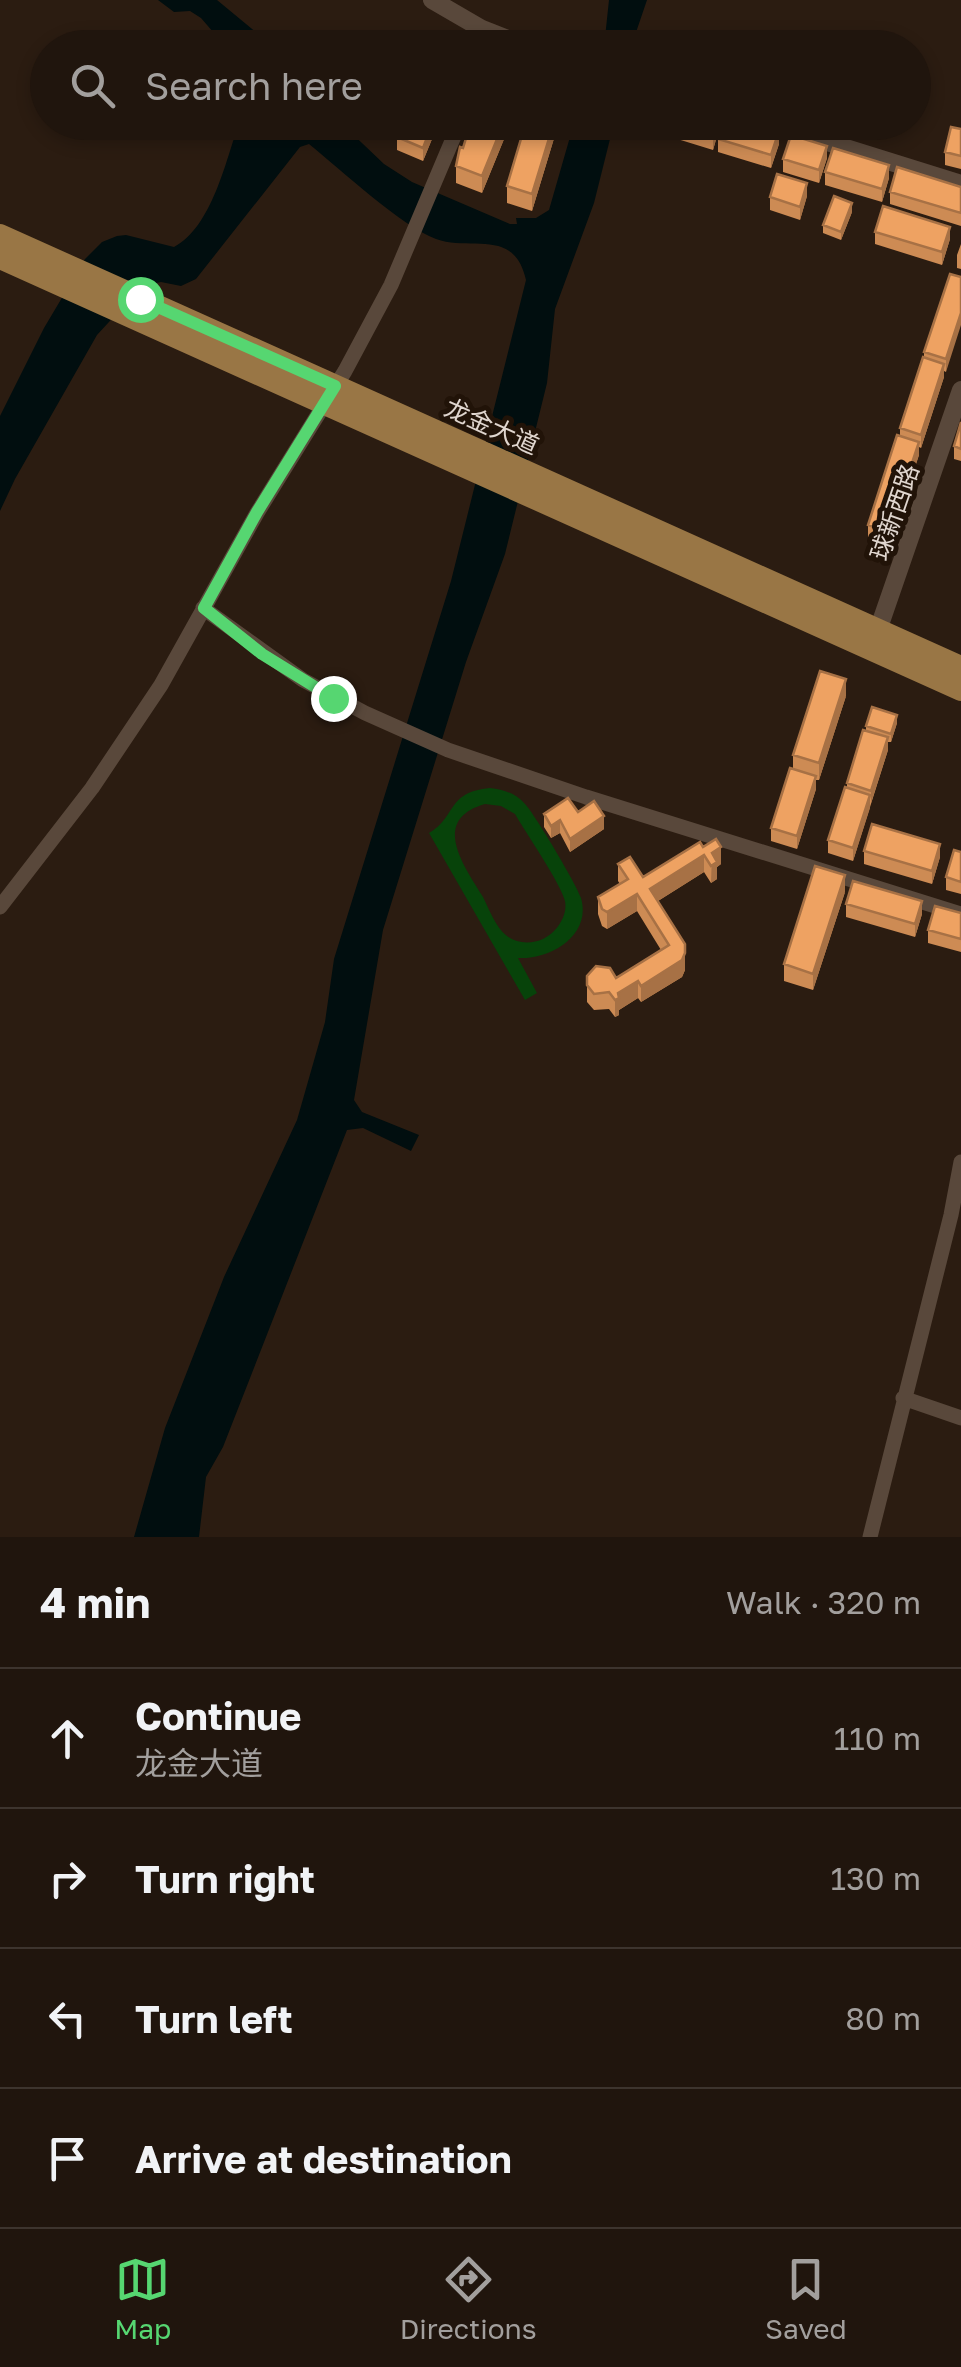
<!DOCTYPE html>
<html lang="en">
<head>
<meta charset="utf-8">
<style>
	body { margin:0; font-family:"Golos Text","Noto Sans SC",sans-serif; background:#281e16; color:#f1f3f6 }
	.stop { position:absolute; width:30px; height:30px; margin:-22px; border:8px solid #56d671; border-radius:50%; background:#fff }
	.stop.end { background:#56d671; border-color:#fff; box-shadow:0 2px 10px #0008 }
	.list { margin:0; padding:0; list-style:none }
	h2 { display:flex; justify-content:space-between; align-items:center; height:130px; margin:0; padding:0 40px; font-size:42px }
	h2 small { font-size:32px; font-weight:400; color:#a29f9d }
	.list li { display:grid; grid-template-columns:65px 1fr auto; gap:30px; align-items:center; box-sizing:border-box; height:140px; padding:0 40px; border-top:2px solid #3d342e }
	.list b { display:block; font-size:38px; white-space:nowrap }
	.list p { margin:0; font-size:32px; white-space:nowrap; color:#a29f9d }
	.list em { font-size:32px; font-style:normal; color:#a29f9d }
	.icon { flex:none; width:55px; height:55px; fill:none; stroke:currentColor; stroke-width:2; stroke-linecap:round; stroke-linejoin:round }
	.map { position:relative; flex:none; width:961px; height:1537px; overflow:hidden }
	.search { position:absolute; background:#20150d; box-shadow:0 5px 15px #0003; left:30px; right:30px; top:30px; height:110px; display:flex; align-items:center; gap:25px; box-sizing:border-box; padding:0 35px; border-radius:55px; color:#a29f9d; font-size:38px }
	.sheet { height:690px; background:#20150d }
	nav { display:flex; justify-content:space-around; align-items:center; box-sizing:border-box; height:140px; border-top:2px solid #3d342e; background:#20150d; font-size:28px; color:#a29f9d }
	nav a { display:grid; justify-items:center; gap:5px }
	nav .on { color:#56d671 }
	.map>svg:first-child { display:block }
	.green { fill:#07430a; fill-rule:evenodd }
	.water { fill:#010e0f }
	.lines { fill:none; stroke-linecap:round; stroke-linejoin:round }
	.minor { stroke:#59483b; stroke-width:15 }
	.tertiary { stroke:#59483b; stroke-width:18 }
	.primary { stroke:#997645; stroke-width:22 }
	.wall { fill:#cd8b54 }
	.shaded-wall { fill:#a77145 }
	.building { fill:#eea262; stroke:#a77145; stroke-width:2.5 }
	.route { stroke:#56d671; stroke-width:12 }
	.labels { text-anchor:middle; dominant-baseline:central; stroke-width:10; stroke-linejoin:round; paint-order:stroke }
	.street-label { font-size:25px; fill:#e0d6cf; stroke:#211308 }
</style>
</head>
<body>
<div class="map">
<svg width="961" height="1537" viewBox="0 0 961 1537">
	<rect width="100%" height="100%" fill="#2b1c11"/>
	<path class="green" d="M 490,788 C 504,790 516,793 525,804 C 534,813 577,885 581,898 C 592,936 549,960 518,958 L 537,993 L 525,1000 L 429,833 C 457,817 446,792 490,788 ZM 485,804 L 501,806 L 515,814 C 526,833 561,884 565,901 C 568,916 556,933 543,939 C 532,944 517,944 507,936 C 496,928 489,909 483,897 C 465,867 429,820 485,804 Z"/>
	<path class="water" d="M 158,0 L 217,0 L 274,47 L 226,47 L 201,18 L 190,11 L 174,12 Z
		M 609,0 L 647,0 L 631,47 L 604,47 Z
		M 239,123 L 341,123 L 384,164 L 412,182 L 510,224 L 517,224 L 516,218 L 536,218 L 549,210 L 574,123 L 614,123 L 594,203 L 555,309 L 547,383 L 505,554 L 466,662 L 383,930 L 354,1100 L 362,1112 L 419,1135 L 411,1151 L 363,1128 L 347,1130 L 223,1447 L 206,1477 L 199,1537 L 134,1537 L 165,1428 L 224,1277 L 297,1120 L 325,1022 L 334,959 L 451,581 L 526,280 C 514,227 472,252 436,239 C 401,226 340,169 309,144 L 300,147 L 196,279 L 181,286 L 161,282 L 142,286 L 97,335 L 15,479 L 0,511 L 0,416 L 44,328 L 85,259 L 102,242 L 117,236 L 126,235 L 174,247 C 212,227 226,160 239,123 Z"/>
	<g class="lines">
		<path class="minor" d="M 203,608 L 303,680 L 365,713 L 448,750 L 586,797 L 961,914
			M 0,907 L 92,788 L 161,685 L 257,513 L 345,371 L 391,285 L 460,122
			M 903,1398 L 961,1418
			M 870,1537 L 951,1215 L 961,1162"/>
		<path class="tertiary" d="M 432,0 L 482,29 L 531,48
			M 763,122 L 961,184
			M 875,639 L 961,390"/>
		<path class="primary" d="M 0,235 L 961,667
			M 0,258 L 961,690"/>
	</g>
	<path class="wall" d="M 403,122 L 439,122 L 423,161 L 397,150 L 397,137 Z
		M 474,122 L 511,122 L 482,193 L 456,183 L 456,166 Z
		M 559,122 L 532,211 L 507,203 L 507,186 Z
		M 645,122 L 720,122 L 720,126 L 713,150 L 645,129 Z
		M 961,129 L 961,169 L 945,165 L 945,152 Z
		M 718,139 L 779,144 L 771,168 L 718,152 Z
		M 827,158 L 819,183 L 783,172 L 783,159 Z
		M 825,172 L 889,178 L 882,202 L 825,185 Z
		M 961,187 L 961,226 L 890,204 L 890,192 Z
		M 807,196 L 800,220 L 770,210 L 770,197 Z
		M 852,212 L 841,240 L 823,233 L 823,225 Z
		M 875,232 L 950,239 L 942,265 L 875,244 Z
		M 961,244 L 961,269 L 957,268 L 957,255 Z
		M 950,274 L 946,372 L 944,371 L 944,377 L 921,448 L 919,447 L 919,455 L 889,545 L 868,538 L 868,525 L 900,436 L 900,428 L 924,357 L 924,352 Z
		M 961,422 L 961,461 L 954,459 L 954,446 Z
		M 846,696 L 819,780 L 816,780 L 816,789 L 797,849 L 771,841 L 771,828 L 793,769 L 793,755 Z
		M 897,723 L 891,742 L 888,742 L 888,750 L 853,861 L 828,853 L 828,840 L 847,788 L 847,783 L 866,730 L 866,726 Z
		M 578,812 L 604,829 L 570,852 L 560,833 L 551,838 L 544,827 L 544,814 Z
		M 703,847 L 721,864 L 717,867 L 717,879 L 711,883 L 704,872 L 658,901 L 685,970 L 682,977 L 641,1002 L 638,998 L 619,1010 L 619,1015 L 615,1017 L 609,1009 L 594,1010 L 587,1002 L 587,976 L 616,978 L 661,950 L 637,911 L 607,929 L 602,926 L 598,914 L 598,897 L 620,884 L 618,881 L 618,864 L 643,877 Z
		M 864,851 L 940,857 L 932,884 L 864,864 Z
		M 961,852 L 961,894 L 946,890 L 946,877 Z
		M 845,892 L 813,990 L 784,981 L 784,964 Z
		M 846,904 L 922,914 L 915,937 L 846,917 Z
		M 961,913 L 961,952 L 928,943 L 928,930 Z"/>
	<path class="shaded-wall" d="M 433,122 L 439,122 L 423,161 L 423,148 Z
		M 504,122 L 511,122 L 482,193 L 482,176 Z
		M 554,122 L 559,122 L 532,211 L 532,194 Z
		M 717,122 L 720,122 L 720,126 L 713,150 L 713,137 Z
		M 779,131 L 779,144 L 771,168 L 771,155 Z
		M 827,146 L 827,158 L 819,183 L 819,170 Z
		M 889,165 L 889,178 L 882,202 L 882,189 Z
		M 807,183 L 807,196 L 800,220 L 800,207 Z
		M 852,203 L 852,212 L 841,240 L 841,232 Z
		M 950,227 L 950,239 L 942,265 L 942,252 Z
		M 961,313 L 961,325 L 946,372 L 946,359 Z
		M 944,364 L 944,377 L 921,448 L 921,435 Z
		M 919,442 L 919,455 L 889,545 L 889,532 Z
		M 846,679 L 846,696 L 819,780 L 819,763 Z
		M 897,715 L 897,723 L 891,742 L 891,734 Z
		M 888,737 L 888,750 L 871,803 L 871,791 Z
		M 816,776 L 816,789 L 797,849 L 797,836 Z
		M 870,795 L 870,808 L 853,861 L 853,848 Z
		M 604,816 L 604,829 L 570,852 L 570,839 Z
		M 560,820 L 560,833 L 551,838 L 551,826 Z
		M 940,844 L 940,857 L 932,884 L 932,871 Z
		M 721,847 L 721,864 L 717,867 L 717,879 L 711,883 L 712,853 Z
		M 704,855 L 704,872 L 650,906 L 650,889 Z
		M 845,875 L 845,892 L 813,990 L 813,974 Z
		M 637,894 L 637,911 L 607,929 L 607,912 Z
		M 922,901 L 922,914 L 915,937 L 915,924 Z
		M 685,953 L 685,970 L 682,977 L 641,1002 L 641,986 Z
		M 638,981 L 638,998 L 619,1010 L 619,1015 L 615,1017 L 615,1000 L 618,993 Z"/>
	<path class="building" d="M 661,35 L 704,47 L 657,48 Z
		M 403,122 L 433,122 L 423,148 L 397,137 Z
		M 471,122 L 504,122 L 482,176 L 456,166 L 460,147 L 463,148 Z
		M 526,122 L 554,122 L 532,194 L 507,186 Z
		M 665,122 L 717,122 L 713,137 Z
		M 723,122 L 751,122 L 779,131 L 771,155 L 718,139 Z
		M 951,127 L 961,129 L 961,156 L 945,152 Z
		M 791,135 L 827,146 L 819,170 L 783,159 Z
		M 833,148 L 889,165 L 882,189 L 825,172 Z
		M 897,167 L 961,187 L 961,213 L 890,192 Z
		M 777,174 L 807,183 L 800,207 L 770,197 Z
		M 834,196 L 852,203 L 841,232 L 823,225 Z
		M 883,206 L 950,227 L 942,252 L 875,232 Z
		M 950,274 L 961,277 L 961,313 L 946,359 L 924,352 Z
		M 923,357 L 944,364 L 921,435 L 900,428 Z
		M 961,422 L 961,449 L 954,446 Z
		M 897,435 L 919,442 L 889,532 L 868,525 Z
		M 820,671 L 846,679 L 819,763 L 793,755 Z
		M 872,707 L 897,715 L 891,734 L 866,726 Z
		M 863,730 L 888,737 L 871,791 L 847,783 Z
		M 790,768 L 816,776 L 797,836 L 771,828 Z
		M 845,787 L 870,795 L 853,848 L 828,840 Z
		M 568,798 L 578,812 L 594,801 L 604,816 L 570,839 L 560,820 L 551,826 L 544,814 Z
		M 872,824 L 940,844 L 932,871 L 864,851 Z
		M 716,839 L 721,847 L 712,853 L 717,862 L 711,866 L 704,855 L 650,889 L 685,944 L 685,953 L 682,960 L 641,986 L 638,981 L 618,993 L 619,998 L 615,1000 L 609,992 L 594,994 L 587,985 L 587,976 L 596,966 L 610,968 L 616,978 L 669,945 L 637,894 L 607,912 L 602,909 L 598,897 L 628,879 L 618,864 L 630,857 L 643,877 L 700,842 L 703,847 Z
		M 954,850 L 961,852 L 961,882 L 946,877 Z
		M 815,866 L 845,875 L 813,974 L 784,964 Z
		M 853,881 L 922,901 L 915,924 L 846,904 Z
		M 935,906 L 961,913 L 961,939 L 928,930 Z"/>
	<g class="lines">
		<path class="route" d="M 140,299 L 335,386 L 257,512 L 204,608 L 262,654 L 333,698"/>
	</g>
	<g class="labels">
		<g class="street-label">
			<text transform="translate(492 426) rotate(24)">龙金大道</text>
			<text transform="translate(894 512) rotate(-71)">球新西路</text>
		</g>
	</g>
</svg>
<div class="stop" style="left:140px;top:299px"></div>
<div class="stop end" style="left:333px;top:698px"></div>
<div class="search"><svg class="icon" aria-label="search" viewBox="0 0 24 24"><circle cx="10" cy="10" r="6"/><path d="M15 15l6 6"/></svg>Search here</div>
</div>
<section class="sheet">
<h2>4 min<small>Walk · 320 m</small></h2>
<ul class="list">
<li><svg class="icon" aria-label="ahead" viewBox="0 0 24 24"><path d="M12 20V5M6 11l6-6 6 6"/></svg><div><b>Continue</b><p>龙金大道</p></div><em>110 m</em></li>
<li><svg class="icon" aria-label="right" viewBox="0 0 24 24"><path d="M7 20v-9h11M14 6l5 5-5 5"/></svg><div><b>Turn right</b></div><em>130 m</em></li>
<li><svg class="icon" aria-label="left" viewBox="0 0 24 24"><path d="M17 20v-9H6M10 6l-5 5 5 5"/></svg><div><b>Turn left</b></div><em>80 m</em></li>
<li><svg class="icon" aria-label="arrive" viewBox="0 0 24 24"><path d="M6 21V4h12l-3 4 3 4H6"/></svg><div><b>Arrive at destination</b></div></li>
</ul>
</section>
<nav>
<a class="on"><svg class="icon" aria-label="map" viewBox="0 0 24 24"><path d="M3 6l6-2 6 2 6-2v14l-6 2-6-2-6 2zM9 4v14M15 6v14"/></svg>Map</a>
<a><svg class="icon" aria-label="directions" viewBox="0 0 24 24"><path d="M12 3l9 9-9 9-9-9zM9 14v-3h6M13 9l2 2-2 2"/></svg>Directions</a>
<a><svg class="icon" aria-label="saved" viewBox="0 0 24 24"><path d="M7 4h10v16l-5-4-5 4z"/></svg>Saved</a>
</nav>
</body>
</html>
